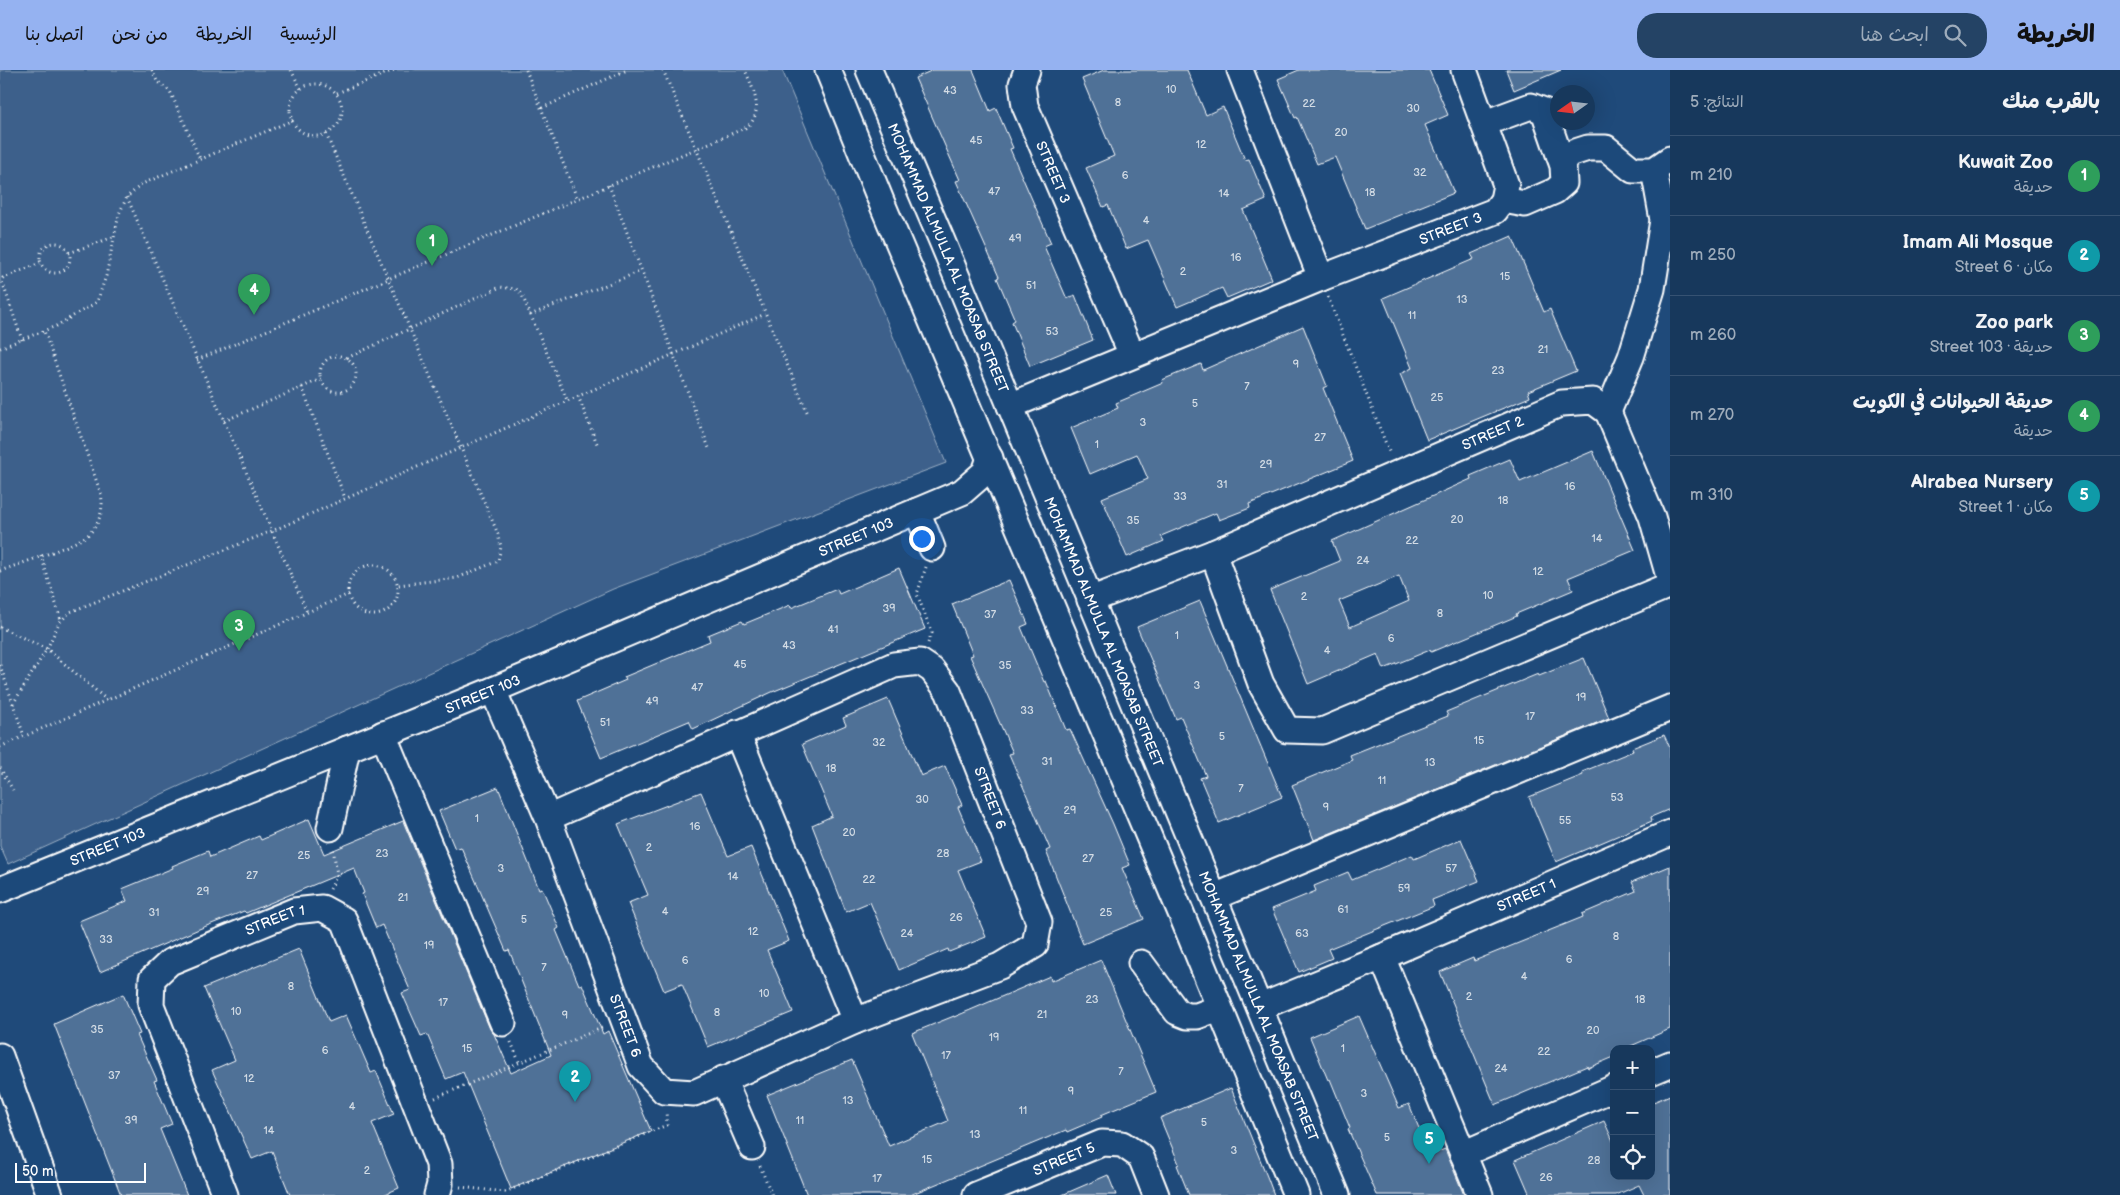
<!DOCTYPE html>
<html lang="ar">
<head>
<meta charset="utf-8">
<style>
	body { margin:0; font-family:"Balsamiq Sans","Playpen Sans Arabic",sans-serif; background:#244365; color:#f1f3f6; direction:rtl }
	.controls { position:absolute; right:15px; bottom:15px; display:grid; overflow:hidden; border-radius:10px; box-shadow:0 5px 20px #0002 }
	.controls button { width:45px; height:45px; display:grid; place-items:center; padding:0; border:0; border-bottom:1px solid #365272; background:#17385c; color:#f1f3f6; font:25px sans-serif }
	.compass { position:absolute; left:1550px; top:15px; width:45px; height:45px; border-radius:50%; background:#17385c; box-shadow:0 5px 20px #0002; rotate:256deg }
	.scale { position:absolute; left:15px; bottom:12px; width:131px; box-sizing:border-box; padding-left:5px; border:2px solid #fff; border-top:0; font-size:14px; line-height:18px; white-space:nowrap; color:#fff; -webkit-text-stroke:4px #1f4a7a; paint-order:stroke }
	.you { position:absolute; left:921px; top:468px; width:18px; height:18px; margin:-12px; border:4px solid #fff; border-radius:50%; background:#1a73e8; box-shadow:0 0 0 8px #1a73e833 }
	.badge { display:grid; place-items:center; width:32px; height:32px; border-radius:50%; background:#95b2f1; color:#fff; font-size:16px; font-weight:700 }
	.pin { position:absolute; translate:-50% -41px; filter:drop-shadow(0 1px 2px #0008) }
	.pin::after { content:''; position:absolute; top:26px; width:18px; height:15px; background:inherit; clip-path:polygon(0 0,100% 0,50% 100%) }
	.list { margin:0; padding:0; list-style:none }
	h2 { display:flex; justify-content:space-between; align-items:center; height:65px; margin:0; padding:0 20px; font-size:21px }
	h2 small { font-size:16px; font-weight:400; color:#9eacbb }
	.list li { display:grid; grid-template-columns:32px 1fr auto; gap:15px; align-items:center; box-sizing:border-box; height:80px; padding:0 20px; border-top:1px solid #365272 }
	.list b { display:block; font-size:19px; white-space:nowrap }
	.list p { margin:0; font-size:16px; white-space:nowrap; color:#9eacbb }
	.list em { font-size:16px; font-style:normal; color:#9eacbb }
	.icon { flex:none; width:28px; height:28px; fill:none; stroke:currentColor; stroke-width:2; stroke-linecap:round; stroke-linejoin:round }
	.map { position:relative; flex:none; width:1670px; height:1125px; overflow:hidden; direction:ltr }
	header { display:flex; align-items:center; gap:30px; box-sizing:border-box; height:70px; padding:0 25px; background:#95b2f1; color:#111 }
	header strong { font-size:24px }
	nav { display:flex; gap:28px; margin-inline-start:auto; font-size:18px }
	.search { width:350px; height:45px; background:#244365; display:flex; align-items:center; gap:12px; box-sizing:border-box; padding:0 18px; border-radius:20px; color:#9eacbb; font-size:19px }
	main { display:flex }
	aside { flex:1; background:#17385c }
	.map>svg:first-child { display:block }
	.green { fill:#3c618b; stroke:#9eb0c5 }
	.building { fill:#507197; stroke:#fff; fill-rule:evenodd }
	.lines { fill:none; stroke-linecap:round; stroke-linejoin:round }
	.minor-casing { stroke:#fff; stroke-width:29 }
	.path { stroke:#fff; stroke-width:3; stroke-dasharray:1 4; stroke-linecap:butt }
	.minor { stroke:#1f4a7a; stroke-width:25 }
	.labels { text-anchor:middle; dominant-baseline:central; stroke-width:5; stroke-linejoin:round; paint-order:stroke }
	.number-label { font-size:11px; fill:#d3dce5 }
	.street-label { font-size:14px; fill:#fff; stroke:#1f4a7a }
</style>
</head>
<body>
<header>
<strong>الخريطة</strong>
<div class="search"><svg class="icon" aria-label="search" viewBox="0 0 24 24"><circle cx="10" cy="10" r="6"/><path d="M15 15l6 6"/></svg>ابحث هنا</div>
<nav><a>الرئيسية</a><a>الخريطة</a><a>من نحن</a><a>اتصل بنا</a></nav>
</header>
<main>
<aside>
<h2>بالقرب منك<small>النتائج: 5</small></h2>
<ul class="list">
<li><span class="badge" style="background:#2e9e5b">1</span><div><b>Kuwait Zoo</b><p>حديقة</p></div><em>210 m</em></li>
<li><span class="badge" style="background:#0f9aa8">2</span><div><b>Imam Ali Mosque</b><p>مكان · Street 6</p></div><em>250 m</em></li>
<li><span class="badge" style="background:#2e9e5b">3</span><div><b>Zoo park</b><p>حديقة · Street 103</p></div><em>260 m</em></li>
<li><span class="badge" style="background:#2e9e5b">4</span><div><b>حديقة الحيوانات في الكويت</b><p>حديقة</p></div><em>270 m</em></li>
<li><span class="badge" style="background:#0f9aa8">5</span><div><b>Alrabea Nursery</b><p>مكان · Street 1</p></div><em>310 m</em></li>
</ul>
</aside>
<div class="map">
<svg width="1670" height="1125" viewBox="0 0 1670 1125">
	<rect width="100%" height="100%" fill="#1f4a7a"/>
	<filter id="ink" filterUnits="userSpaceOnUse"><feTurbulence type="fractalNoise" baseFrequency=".02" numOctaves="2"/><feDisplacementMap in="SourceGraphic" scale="10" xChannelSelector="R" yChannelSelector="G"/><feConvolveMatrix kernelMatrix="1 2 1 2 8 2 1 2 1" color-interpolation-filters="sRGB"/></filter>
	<g filter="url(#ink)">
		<path class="green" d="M 0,0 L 782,0 L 946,393 L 613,519 L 8,794 L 0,776 Z"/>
		<path class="building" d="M 933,0 L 973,0 L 990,41 L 996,38 L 1013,78 L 1010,79 L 1051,173 L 1044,176 L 1067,229 L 1075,225 L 1093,270 L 1030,296 L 1012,252 L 1015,250 L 997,208 L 999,207 L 956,111 L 960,110 L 915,8 Z
			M 1104,0 L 1187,0 L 1206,45 L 1223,37 L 1245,90 L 1249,89 L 1266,130 L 1243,140 L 1272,209 L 1227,228 L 1222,218 L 1177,237 L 1148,170 L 1126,179 L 1108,135 L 1103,137 L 1086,98 L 1114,86 L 1082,9 Z
			M 1299,0 L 1429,0 L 1448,45 L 1425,55 L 1454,123 L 1365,159 L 1335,87 L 1317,94 L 1297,47 L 1295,48 L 1278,9 Z
			M 1506,0 L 1561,0 L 1514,20 Z
			M 1512,166 L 1544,242 L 1550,239 L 1576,301 L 1528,321 L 1530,327 L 1427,370 L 1400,304 L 1412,298 L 1383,228 L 1474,189 L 1471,184 Z
			M 1303,256 L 1327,316 L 1323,318 L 1353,391 L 1249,434 L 1250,438 L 1219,450 L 1216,443 L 1161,466 L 1164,471 L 1127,487 L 1102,428 L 1148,409 L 1137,384 L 1090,404 L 1071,358 L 1118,338 L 1116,333 L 1163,313 L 1162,310 L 1201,294 L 1203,300 Z
			M 1593,381 L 1635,480 L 1568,508 L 1573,520 L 1516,544 L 1517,546 L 1431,582 L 1430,580 L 1384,599 L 1378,584 L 1308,614 L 1270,520 L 1340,491 L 1332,471 L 1471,409 L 1470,406 L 1510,389 L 1520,412 ZM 1399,506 L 1409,531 L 1350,557 L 1339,531 Z
			M 899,498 L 925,559 L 772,622 L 693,659 L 689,651 L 601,688 L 577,631 L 626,610 L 624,607 L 710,571 L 708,565 L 742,551 L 744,554 L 790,535 L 791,538 L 837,519 L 839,524 Z
			M 1009,510 L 1028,554 L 1021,557 L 1044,612 L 1046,611 L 1066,660 L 1070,659 L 1113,754 L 1130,795 L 1122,798 L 1144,849 L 1083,874 L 1046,781 L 1050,779 L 1009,684 L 1013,683 L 970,586 L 973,585 L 952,534 Z
			M 1200,531 L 1282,727 L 1219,753 L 1200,708 L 1206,706 L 1181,647 L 1176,649 L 1137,557 Z
			M 1584,588 L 1609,648 L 1314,770 L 1292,715 L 1352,690 L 1350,685 L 1448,646 L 1446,642 L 1538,604 L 1539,606 Z
			M 888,629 L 921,706 L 945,696 L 962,735 L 958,737 L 981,791 L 958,800 L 986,867 L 949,882 L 948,879 L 899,900 L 870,832 L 846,842 L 812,755 L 832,746 L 802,674 L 846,655 L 843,648 Z
			M 1664,665 L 1670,678 L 1670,739 L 1651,747 L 1652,751 L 1556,792 L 1529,727 L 1583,705 L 1582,702 L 1633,681 L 1632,678 Z
			M 498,717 L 539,819 L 542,818 L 559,858 L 556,860 L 579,915 L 582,914 L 603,964 L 608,961 L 651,1061 L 511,1119 L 463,1002 L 446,1009 L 427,964 L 421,966 L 402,923 L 410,920 L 382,855 L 376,858 L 362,824 L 364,823 L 354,798 L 246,843 L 244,841 L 199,859 L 100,902 L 79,851 L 127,831 L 122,819 L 173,798 L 172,796 L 208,781 L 210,787 L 259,766 L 261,770 L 309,749 L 324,784 L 403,751 L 490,959 L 494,964 L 511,1003 L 551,985 L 509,880 L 506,881 L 461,777 L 455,779 L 439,741 Z
			M 701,722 L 728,786 L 751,777 L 789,871 L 767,880 L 793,942 L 708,977 L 682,914 L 664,921 L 628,833 L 648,825 L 618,754 Z
			M 1461,769 L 1479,811 L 1432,830 L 1434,836 L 1328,879 L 1332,888 L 1299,902 L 1272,839 L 1316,821 L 1314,816 L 1348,802 L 1352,810 L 1412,785 L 1414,789 Z
			M 1670,796 L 1670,959 L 1624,979 L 1614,979 L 1614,987 L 1588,998 L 1587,996 L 1495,1035 L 1440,902 L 1473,888 L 1474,891 L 1583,847 L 1582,844 L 1636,821 L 1632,812 Z
			M 299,879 L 329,952 L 346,945 L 371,1003 L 376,1001 L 394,1044 L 372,1053 L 399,1118 L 383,1125 L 290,1125 L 272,1081 L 252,1089 L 212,1000 L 235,990 L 204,918 Z
			M 1101,890 L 1156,1022 L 1101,1045 L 1102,1047 L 1067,1062 L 1066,1060 L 910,1125 L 807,1125 L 767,1025 L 852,990 L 889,1076 L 948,1051 L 912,963 L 954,946 L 954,947 L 1050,906 L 1051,911 Z
			M 123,924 L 140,964 L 137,965 L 157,1010 L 154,1011 L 172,1054 L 160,1059 L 187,1125 L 121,1125 L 54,954 Z
			M 1359,946 L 1399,1038 L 1409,1034 L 1430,1085 L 1445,1079 L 1464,1125 L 1377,1125 L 1348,1059 L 1350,1058 L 1330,1009 L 1328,1010 L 1310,967 Z
			M 1231,1018 L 1268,1109 L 1274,1125 L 1189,1125 L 1177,1095 L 1179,1094 L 1160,1048 Z
			M 1670,1025 L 1670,1125 L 1644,1125 L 1639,1115 L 1616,1125 L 1530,1125 L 1515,1090 L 1604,1051 L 1614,1073 L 1614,1106 L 1651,1106 L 1651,1033 Z
			M 1108,1105 L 1116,1125 L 1062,1125 Z"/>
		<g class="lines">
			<defs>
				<g id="minor">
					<path d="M 828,0 L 881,131 L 1181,843 L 1296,1125"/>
					<path id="s1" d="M 869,0 L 942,171 L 1337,1125"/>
					<path id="s2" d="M 1027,0 L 1022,14 L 1025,36 L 1132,285"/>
					<path d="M 1240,0 L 1321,208"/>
					<path d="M 1485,53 L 1531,36 L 1544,41 L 1563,96 L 1564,113 L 1555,121 L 1525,134 L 1503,130"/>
					<path d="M 1560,87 L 1588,78 L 1606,78 L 1633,100 L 1654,100 L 1670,89"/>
					<path id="s3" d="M 1010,336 L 1321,208 L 1495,141 L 1503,130 L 1506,115 L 1464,0"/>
					<path d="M 1608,342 L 1631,287 L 1652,219 L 1663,150 L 1654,100"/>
					<path d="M 917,441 L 932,478"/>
					<path d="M 1213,483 L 1261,614 L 1287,660 L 1322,661 L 1670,515"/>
					<path id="s4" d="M 1090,530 L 1213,483 L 1562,333 L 1593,331 L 1608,342 L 1652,447 L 1670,510"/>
					<path id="s5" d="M 493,620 L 548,748 L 641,996 L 664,1021 L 694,1023 L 855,951 L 1000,896 L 1035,875 L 1039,852 L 948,621 L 932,600 L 920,592 L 894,595 L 548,748"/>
					<path d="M 737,663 L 855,951"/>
					<path d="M 383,664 L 503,953"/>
					<path d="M 330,758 L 347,679"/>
					<path id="s6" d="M 0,820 L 493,620 L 962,422 L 985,402 L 990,388"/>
					<path d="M 1214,827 L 1670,638"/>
					<path d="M 1382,887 L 1480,1125"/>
					<path d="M 1141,893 L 1177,942 L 1187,946 L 1197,946 L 1219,938"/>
					<path id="s7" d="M 1260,937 L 1382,887 L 1670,763"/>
					<path d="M 0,986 L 50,1125"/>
					<path d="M 1651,1002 L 1670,994"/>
					<path d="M 723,1009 L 752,1077"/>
					<path d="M 1463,1084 L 1614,1018"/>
					<path id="s8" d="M 225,1125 L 151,935 L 152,909 L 170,892 L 294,841 L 322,838 L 344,850 L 439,1094 L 440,1114 L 437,1125"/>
					<path id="s9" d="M 976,1125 L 1102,1073 L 1122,1074 L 1141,1087 L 1156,1125"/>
				</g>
			</defs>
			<use href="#minor" class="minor-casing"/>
			<path class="path" d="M 152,0 L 157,11 L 170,21 L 200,89
				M 291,0 L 301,19
				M 526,0 L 577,128
				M 663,0 L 808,344
				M290 40a26 26 0 1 1 52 0a26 26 0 1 1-52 0Z
				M 337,23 L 394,0
				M 542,38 L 627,0
				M 326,64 L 498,464 L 501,477 L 498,491 L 457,508 L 398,515
				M 609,115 L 709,378
				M 127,127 L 307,542
				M40 188a15 15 0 1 1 30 0a15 15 0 1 1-30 0Z
				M 69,183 L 113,167
				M 1328,227 L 1390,384
				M 530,245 L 641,201
				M 22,270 L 2,211 L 3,208 L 40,193
				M 0,278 L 56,256 L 97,232 L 106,206 L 119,144 L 127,127 L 142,114 L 293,50
				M320 304a18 18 0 1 1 36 0a18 18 0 1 1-36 0Z
				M 347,288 L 500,217 L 516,219 L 522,225 L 567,330
				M 197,290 L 745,58 C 766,44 753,19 745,0
				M 302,317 L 345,428
				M 578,326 L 598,376
				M 224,351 L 321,309
				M 41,485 L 61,550
				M348 520a25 25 0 1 1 50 0a25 25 0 1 1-50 0Z
				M 926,497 L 917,524 L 932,563 L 928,573
				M 0,501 C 19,494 78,475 90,463 C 100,453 104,438 101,424 L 44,261
				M 0,557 L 47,579 L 107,630
				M 0,595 L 24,666
				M 13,634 L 47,579 L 59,553 L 70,542 L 272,461 L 765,244
				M 0,677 L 349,524
				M 0,698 L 13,720
				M 330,819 L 337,805 L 333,777
				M 511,972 L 520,994
				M 435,1028 L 604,957
				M 760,1096 L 772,1125
				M 460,1117 L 505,1122 L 667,1055 L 666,1041"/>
			<use href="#minor" class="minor"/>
		</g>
	</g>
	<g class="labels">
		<g class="number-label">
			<text x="1171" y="19">10</text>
			<text x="950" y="20">43</text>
			<text x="1118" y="32">8</text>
			<text x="1309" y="33">22</text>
			<text x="1413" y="38">30</text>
			<text x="1341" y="62">20</text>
			<text x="976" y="70">45</text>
			<text x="1201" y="74">12</text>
			<text x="1420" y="102">32</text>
			<text x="1125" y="105">6</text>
			<text x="994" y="121">47</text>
			<text x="1370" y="122">18</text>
			<text x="1224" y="123">14</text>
			<text x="1146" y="150">4</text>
			<text x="1015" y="168">49</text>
			<text x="1236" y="187">16</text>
			<text x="1183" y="201">2</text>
			<text x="1505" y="206">15</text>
			<text x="1031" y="215">51</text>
			<text x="1462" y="229">13</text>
			<text x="1412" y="245">11</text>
			<text x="1052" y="261">53</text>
			<text x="1543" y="279">21</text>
			<text x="1296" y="294">9</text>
			<text x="1498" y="300">23</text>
			<text x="1247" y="316">7</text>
			<text x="1437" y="327">25</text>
			<text x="1195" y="333">5</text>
			<text x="1143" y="352">3</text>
			<text x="1320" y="367">27</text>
			<text x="1097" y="374">1</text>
			<text x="1266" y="394">29</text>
			<text x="1222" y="414">31</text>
			<text x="1570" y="416">16</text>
			<text x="1180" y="426">33</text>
			<text x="1503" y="430">18</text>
			<text x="1457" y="449">20</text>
			<text x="1133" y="450">35</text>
			<text x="1597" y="468">14</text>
			<text x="1412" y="470">22</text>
			<text x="1363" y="490">24</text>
			<text x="1538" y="501">12</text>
			<text x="1488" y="525">10</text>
			<text x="1304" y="526">2</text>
			<text x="889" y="538">39</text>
			<text x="1440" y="543">8</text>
			<text x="990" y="544">37</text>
			<text x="833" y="559">41</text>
			<text x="1177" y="565">1</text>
			<text x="1391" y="568">6</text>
			<text x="789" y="575">43</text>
			<text x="1327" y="580">4</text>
			<text x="740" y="594">45</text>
			<text x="1005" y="595">35</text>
			<text x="1197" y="615">3</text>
			<text x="697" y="617">47</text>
			<text x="1581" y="627">19</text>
			<text x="652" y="631">49</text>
			<text x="1027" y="640">33</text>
			<text x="1530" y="646">17</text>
			<text x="605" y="652">51</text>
			<text x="1222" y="666">5</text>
			<text x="1479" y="670">15</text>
			<text x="879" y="672">32</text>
			<text x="1047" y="691">31</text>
			<text x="1430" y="692">13</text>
			<text x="831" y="698">18</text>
			<text x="1382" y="710">11</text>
			<text x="1241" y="718">7</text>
			<text x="1617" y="727">53</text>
			<text x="922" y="729">30</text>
			<text x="1326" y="737">9</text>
			<text x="1070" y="740">29</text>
			<text x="477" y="748">1</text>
			<text x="1565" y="750">55</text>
			<text x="695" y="756">16</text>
			<text x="849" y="762">20</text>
			<text x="649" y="777">2</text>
			<text x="382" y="783">23</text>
			<text x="943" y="783">28</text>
			<text x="304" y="785">25</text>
			<text x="1088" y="788">27</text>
			<text x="501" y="798">3</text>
			<text x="1451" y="798">57</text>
			<text x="252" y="805">27</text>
			<text x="733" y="806">14</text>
			<text x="869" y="809">22</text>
			<text x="1404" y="818">59</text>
			<text x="203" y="821">29</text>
			<text x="403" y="827">21</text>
			<text x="1343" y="839">61</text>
			<text x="665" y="841">4</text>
			<text x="154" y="842">31</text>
			<text x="1106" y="842">25</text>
			<text x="956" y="847">26</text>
			<text x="524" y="849">5</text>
			<text x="753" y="861">12</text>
			<text x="907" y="863">24</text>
			<text x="1302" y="863">63</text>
			<text x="1616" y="866">8</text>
			<text x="106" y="869">33</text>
			<text x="429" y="875">19</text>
			<text x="1569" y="889">6</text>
			<text x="685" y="890">6</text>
			<text x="544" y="897">7</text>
			<text x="1524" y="906">4</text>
			<text x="291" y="916">8</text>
			<text x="764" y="923">10</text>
			<text x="1469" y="926">2</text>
			<text x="1092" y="929">23</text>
			<text x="1640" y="929">18</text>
			<text x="443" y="932">17</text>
			<text x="236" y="941">10</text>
			<text x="717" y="942">8</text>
			<text x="1042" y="944">21</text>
			<text x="565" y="945">9</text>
			<text x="97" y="959">35</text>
			<text x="1593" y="960">20</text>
			<text x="994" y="967">19</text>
			<text x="467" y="978">15</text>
			<text x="1343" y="978">1</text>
			<text x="325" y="980">6</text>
			<text x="1544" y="981">22</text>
			<text x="946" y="985">17</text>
			<text x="1501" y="998">24</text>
			<text x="1121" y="1001">7</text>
			<text x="114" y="1005">37</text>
			<text x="249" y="1008">12</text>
			<text x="1071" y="1021">9</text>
			<text x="1364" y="1023">3</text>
			<text x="848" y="1030">13</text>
			<text x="352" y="1036">4</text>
			<text x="1023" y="1040">11</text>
			<text x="131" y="1050">39</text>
			<text x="800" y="1050">11</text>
			<text x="1204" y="1052">5</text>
			<text x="269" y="1060">14</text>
			<text x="975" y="1064">13</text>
			<text x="1387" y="1067">5</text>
			<text x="1234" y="1080">3</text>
			<text x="927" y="1089">15</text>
			<text x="1594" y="1090">28</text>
			<text x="367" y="1100">2</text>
			<text x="1546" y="1107">26</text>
			<text x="877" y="1108">17</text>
		</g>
		<g class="street-label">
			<text stroke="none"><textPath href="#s2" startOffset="109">STREET 3</textPath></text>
			<text stroke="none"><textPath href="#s3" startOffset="475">STREET 3</textPath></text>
			<text stroke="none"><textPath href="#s1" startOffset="204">MOHAMMAD ALMULLA AL MOASAB STREET</textPath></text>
			<text stroke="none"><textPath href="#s4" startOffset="436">STREET 2</textPath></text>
			<text stroke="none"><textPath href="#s6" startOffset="926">STREET 103</textPath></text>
			<text stroke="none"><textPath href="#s1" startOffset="609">MOHAMMAD ALMULLA AL MOASAB STREET</textPath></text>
			<text stroke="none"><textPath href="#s6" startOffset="521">STREET 103</textPath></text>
			<text transform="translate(990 728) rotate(69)">STREET 6</text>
			<text stroke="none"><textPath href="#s6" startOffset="116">STREET 103</textPath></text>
			<text stroke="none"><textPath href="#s7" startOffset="289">STREET 1</textPath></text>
			<text stroke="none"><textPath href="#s8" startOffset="368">STREET 1</textPath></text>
			<text stroke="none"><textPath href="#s1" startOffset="1014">MOHAMMAD ALMULLA AL MOASAB STREET</textPath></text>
			<text stroke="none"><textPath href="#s5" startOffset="361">STREET 6</textPath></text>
			<text stroke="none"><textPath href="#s9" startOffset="95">STREET 5</textPath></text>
		</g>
	</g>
</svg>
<div class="controls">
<button>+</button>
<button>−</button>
<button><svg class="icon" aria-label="locate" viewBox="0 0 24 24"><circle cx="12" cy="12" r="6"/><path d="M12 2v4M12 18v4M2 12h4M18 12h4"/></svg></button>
</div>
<svg class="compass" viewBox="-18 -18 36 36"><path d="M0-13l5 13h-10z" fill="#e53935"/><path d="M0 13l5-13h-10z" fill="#9eacbb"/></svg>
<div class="scale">50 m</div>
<div class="you"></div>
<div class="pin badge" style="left:432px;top:196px;background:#2e9e5b">1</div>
<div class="pin badge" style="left:575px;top:1032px;background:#0f9aa8">2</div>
<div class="pin badge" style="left:239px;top:581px;background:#2e9e5b">3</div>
<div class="pin badge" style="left:254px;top:245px;background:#2e9e5b">4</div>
<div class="pin badge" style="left:1429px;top:1094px;background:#0f9aa8">5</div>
</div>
</main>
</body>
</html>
